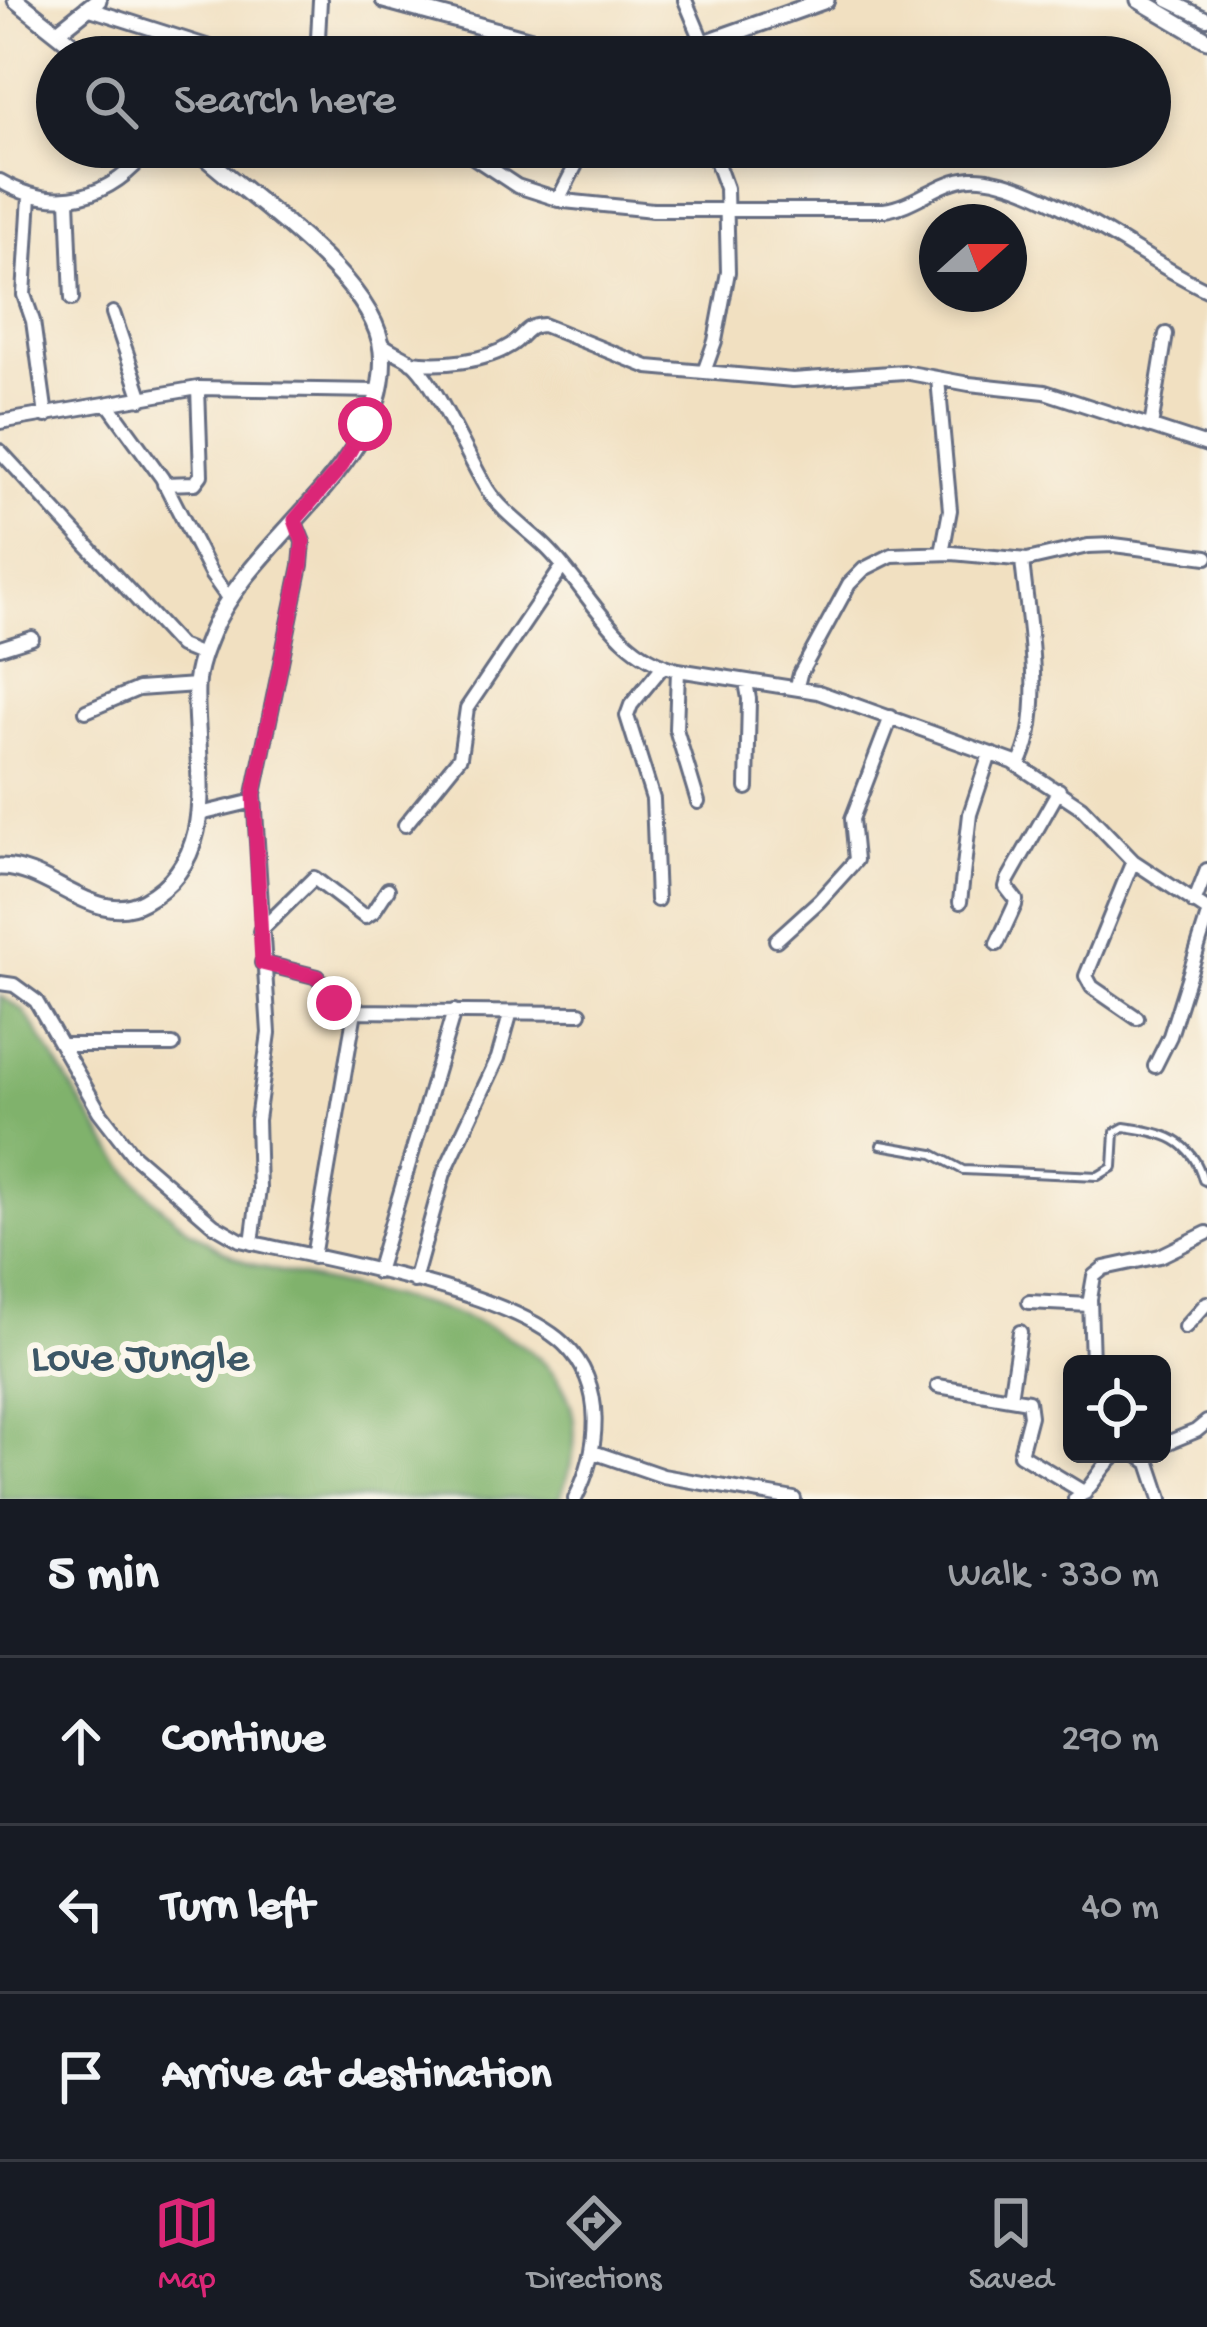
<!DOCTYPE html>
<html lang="en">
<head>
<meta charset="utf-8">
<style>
	body { margin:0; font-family:"Gochi Hand",sans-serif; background:#20242c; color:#f1f3f6 }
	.controls { position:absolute; right:36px; bottom:36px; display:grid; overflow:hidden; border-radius:18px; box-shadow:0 6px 18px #0003 }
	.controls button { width:108px; height:108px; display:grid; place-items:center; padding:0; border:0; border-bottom:3px solid #363941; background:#171b24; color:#f1f3f6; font:60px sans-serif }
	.compass { position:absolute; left:919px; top:204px; width:108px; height:108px; border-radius:50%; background:#171b24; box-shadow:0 6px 18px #0003; rotate:69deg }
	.stop { position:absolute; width:36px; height:36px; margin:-27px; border:9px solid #db2777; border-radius:50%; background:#fff }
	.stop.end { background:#db2777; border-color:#fff; box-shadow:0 3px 12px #0008 }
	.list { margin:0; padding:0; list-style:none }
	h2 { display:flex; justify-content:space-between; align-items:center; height:156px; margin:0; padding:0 48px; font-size:51px }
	h2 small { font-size:39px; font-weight:400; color:#9ea1a6 }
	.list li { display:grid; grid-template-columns:78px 1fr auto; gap:36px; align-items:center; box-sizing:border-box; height:168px; padding:0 48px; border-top:3px solid #363941 }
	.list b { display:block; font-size:45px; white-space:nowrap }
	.list em { font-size:39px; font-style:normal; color:#9ea1a6 }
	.icon { flex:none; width:66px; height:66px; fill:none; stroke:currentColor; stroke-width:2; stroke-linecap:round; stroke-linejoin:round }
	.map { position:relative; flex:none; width:1207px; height:1499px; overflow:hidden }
	.search { position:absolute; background:#171b24; box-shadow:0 6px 18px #0003; left:36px; right:36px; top:36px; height:132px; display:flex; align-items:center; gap:30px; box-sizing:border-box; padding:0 42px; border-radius:66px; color:#9ea1a6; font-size:45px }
	.sheet { height:660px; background:#171b24 }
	nav { display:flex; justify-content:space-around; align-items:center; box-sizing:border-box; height:168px; border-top:3px solid #363941; background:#171b24; font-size:33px; color:#9ea1a6 }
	nav a { display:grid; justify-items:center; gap:6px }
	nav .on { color:#db2777 }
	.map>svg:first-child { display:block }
	.forest { fill:#80b26c; stroke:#4e7065; stroke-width:3 }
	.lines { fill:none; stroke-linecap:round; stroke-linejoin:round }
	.service-casing { stroke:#666d81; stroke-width:12 }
	.minor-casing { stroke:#666d81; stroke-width:18 }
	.tertiary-casing { stroke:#666d81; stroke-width:21 }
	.service { stroke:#fff; stroke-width:6 }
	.minor { stroke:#fff; stroke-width:12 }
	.tertiary { stroke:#fff; stroke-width:15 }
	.route { stroke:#db2777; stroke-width:15 }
	.labels { text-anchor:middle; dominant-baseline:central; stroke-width:12; stroke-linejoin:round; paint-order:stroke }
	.park-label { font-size:45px; fill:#3c5766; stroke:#fbf7ec }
</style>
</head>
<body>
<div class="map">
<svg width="1207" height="1499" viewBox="0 0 1207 1499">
	<rect width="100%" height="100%" fill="#fbf7ec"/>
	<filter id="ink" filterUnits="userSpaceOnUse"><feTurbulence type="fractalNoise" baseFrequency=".00833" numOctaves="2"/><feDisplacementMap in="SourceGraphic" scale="24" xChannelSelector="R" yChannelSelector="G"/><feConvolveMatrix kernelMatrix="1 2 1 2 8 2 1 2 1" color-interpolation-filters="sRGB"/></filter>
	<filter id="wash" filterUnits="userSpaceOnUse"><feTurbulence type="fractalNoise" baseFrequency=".004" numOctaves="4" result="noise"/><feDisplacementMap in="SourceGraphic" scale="48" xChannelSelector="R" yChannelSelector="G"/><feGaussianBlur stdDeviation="2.7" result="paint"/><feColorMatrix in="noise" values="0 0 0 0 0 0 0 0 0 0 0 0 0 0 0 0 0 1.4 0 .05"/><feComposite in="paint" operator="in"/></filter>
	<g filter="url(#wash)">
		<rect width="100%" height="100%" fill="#f1e0c1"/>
		<path class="forest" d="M 0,996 L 23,1010 C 76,1086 115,1179 193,1232 C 210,1243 231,1257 249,1263 C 367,1301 643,1307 559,1499 L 0,1499 Z"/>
	</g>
	<g filter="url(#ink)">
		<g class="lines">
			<defs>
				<path id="service" d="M 881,1145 L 933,1154 L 963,1170 L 1098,1176 L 1113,1167 L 1115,1132 L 1124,1127 C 1164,1132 1192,1139 1203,1180 L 1207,1182"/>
				<path id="minor" d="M 685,0 L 703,43
					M 1168,0 L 1207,19
					M 87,8 L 241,57
					M 317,57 L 320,0
					M 458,147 L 517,186 L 564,201 L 653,210 L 884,210 C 916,206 940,180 971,178 C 1034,174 1148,264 1207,290
					M 0,181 C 57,214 111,199 151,147
					M 30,196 L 24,295 L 33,321 L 46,416
					M 68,199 L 72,299
					M 558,200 L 585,147
					M 113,313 L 142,399
					M 381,343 C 391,352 402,354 412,362 C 434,379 469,460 487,489 C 502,512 526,528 546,547 C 590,590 613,654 678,670 L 818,692 L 1013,762 L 1081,807 L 1133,861 L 1207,910
					M 411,362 C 441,366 485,362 511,345 C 525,336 524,326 543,325 L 648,367 L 793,380 L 904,372 L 969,384 L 1045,392 L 1207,445
					M 704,372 L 715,341 L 728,272 L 726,188 L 711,147
					M 938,379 L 950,510 L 942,553
					M 109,405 L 162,478 L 211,574 L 228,598
					M 0,422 L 198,388 L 378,391
					M 1151,427 L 1166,334
					M 0,451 L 180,646 L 202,655
					M 164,484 L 195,483 L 201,475 L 198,388
					M 0,648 L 32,638
					M 678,670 L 676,729 L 698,802
					M 746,682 L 749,699 L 747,788
					M 797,686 L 800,674 L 849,584 L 864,569 L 892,555 L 952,553 L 1027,560 L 1088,546 L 1114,545 L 1207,557
					M 86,711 L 138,689 L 196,685
					M 1018,766 C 1047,716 1027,616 1022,560
					M 200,814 L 254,801
					M 405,825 L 460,757 L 467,708 L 563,566
					M 1133,861 L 1086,976 L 1092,987 L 1137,1018
					M 657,900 L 653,799 L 627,716 L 631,705 L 663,666
					M 960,902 L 970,814 L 990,754
					M 1194,903 L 1207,870
					M 260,931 L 314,878 L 365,917 L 373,912 L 388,889
					M 776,940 L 819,901 L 856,860 L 852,819 L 891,717
					M 997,944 L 1015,905 L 1016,900 L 1006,887 L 1008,880 L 1059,790
					M 262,963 L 318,977 L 334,1003 L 348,1011 L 580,1013
					M 0,983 L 14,985 L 36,1001 L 99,1111 L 133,1155 L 214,1225 L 240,1240 C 321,1259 506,1289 564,1344 C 607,1385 599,1451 575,1499
					M 61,1045 L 173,1045
					M 1155,1066 L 1170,1036 L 1207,918
					M 252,1243 L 259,1189 L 257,1120 L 269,1033 L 254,794 L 301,565 L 303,542 L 294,520
					M 313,1257 L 355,1011
					M 377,1272 L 454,1011
					M 414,1281 L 444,1173 L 498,1058 L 510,1015
					M 1029,1302 L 1090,1305
					M 1185,1327 L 1207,1303
					M 1092,1364 L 1090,1299 L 1094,1276 L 1104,1268 L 1160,1256 L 1207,1233
					M 938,1386 L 1028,1401 L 1030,1416 L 1020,1454 L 1085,1493
					M 1010,1397 L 1020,1332
					M 1162,1445 L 1196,1431 L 1207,1422
					M 593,1452 L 663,1476 L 794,1499
					M 1137,1454 L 1149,1463 L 1161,1499
					M 1075,1499 C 1095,1488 1100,1464 1119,1454"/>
				<path id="tertiary" d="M 16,0 L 88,57
					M 384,0 L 542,43 L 609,55 L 639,55 L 699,45 L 826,0
					M 1139,0 L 1207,40
					M 59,31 L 98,0
					M 0,867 C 50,866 96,928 144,901 C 226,856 193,761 196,686 C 197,667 204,650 211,633 C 250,538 392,463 382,351 C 375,277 246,197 194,147"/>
			</defs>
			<use href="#service" class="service-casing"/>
			<use href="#minor" class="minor-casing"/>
			<use href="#tertiary" class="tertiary-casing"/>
			<use href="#service" class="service"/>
			<use href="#minor" class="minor"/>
			<use href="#tertiary" class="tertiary"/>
		</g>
	</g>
	<g class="lines" filter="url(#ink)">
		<path class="route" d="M 334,1003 L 318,977 L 262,963 L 254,794 L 301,565 L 303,542 L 295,520 L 340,468 L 365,424"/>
	</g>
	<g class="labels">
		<g class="park-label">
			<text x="140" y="1360">Love Jungle</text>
		</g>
	</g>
</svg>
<div class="controls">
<button><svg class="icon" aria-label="locate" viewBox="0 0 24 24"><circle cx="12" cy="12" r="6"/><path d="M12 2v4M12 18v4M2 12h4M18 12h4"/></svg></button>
</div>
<svg class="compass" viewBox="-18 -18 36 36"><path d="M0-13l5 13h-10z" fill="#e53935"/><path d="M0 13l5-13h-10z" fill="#9ea1a6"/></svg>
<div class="stop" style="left:365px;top:424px"></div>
<div class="stop end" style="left:334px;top:1003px"></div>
<div class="search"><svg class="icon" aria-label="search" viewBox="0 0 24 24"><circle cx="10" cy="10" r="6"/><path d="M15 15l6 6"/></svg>Search here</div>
</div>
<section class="sheet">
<h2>5 min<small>Walk · 330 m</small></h2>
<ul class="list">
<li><svg class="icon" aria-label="ahead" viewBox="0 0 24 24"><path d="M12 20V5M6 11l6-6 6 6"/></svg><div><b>Continue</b></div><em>290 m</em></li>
<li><svg class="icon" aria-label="left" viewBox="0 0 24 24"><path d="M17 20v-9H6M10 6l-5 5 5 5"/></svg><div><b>Turn left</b></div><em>40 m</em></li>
<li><svg class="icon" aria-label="arrive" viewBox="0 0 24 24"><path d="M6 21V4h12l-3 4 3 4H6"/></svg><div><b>Arrive at destination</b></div></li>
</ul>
</section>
<nav>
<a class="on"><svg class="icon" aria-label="map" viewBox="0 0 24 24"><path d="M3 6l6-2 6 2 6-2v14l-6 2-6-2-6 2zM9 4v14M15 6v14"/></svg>Map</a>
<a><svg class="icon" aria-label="directions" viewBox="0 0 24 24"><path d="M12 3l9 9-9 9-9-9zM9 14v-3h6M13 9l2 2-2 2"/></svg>Directions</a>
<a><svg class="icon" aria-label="saved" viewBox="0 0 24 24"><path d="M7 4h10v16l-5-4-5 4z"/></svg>Saved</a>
</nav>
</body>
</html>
